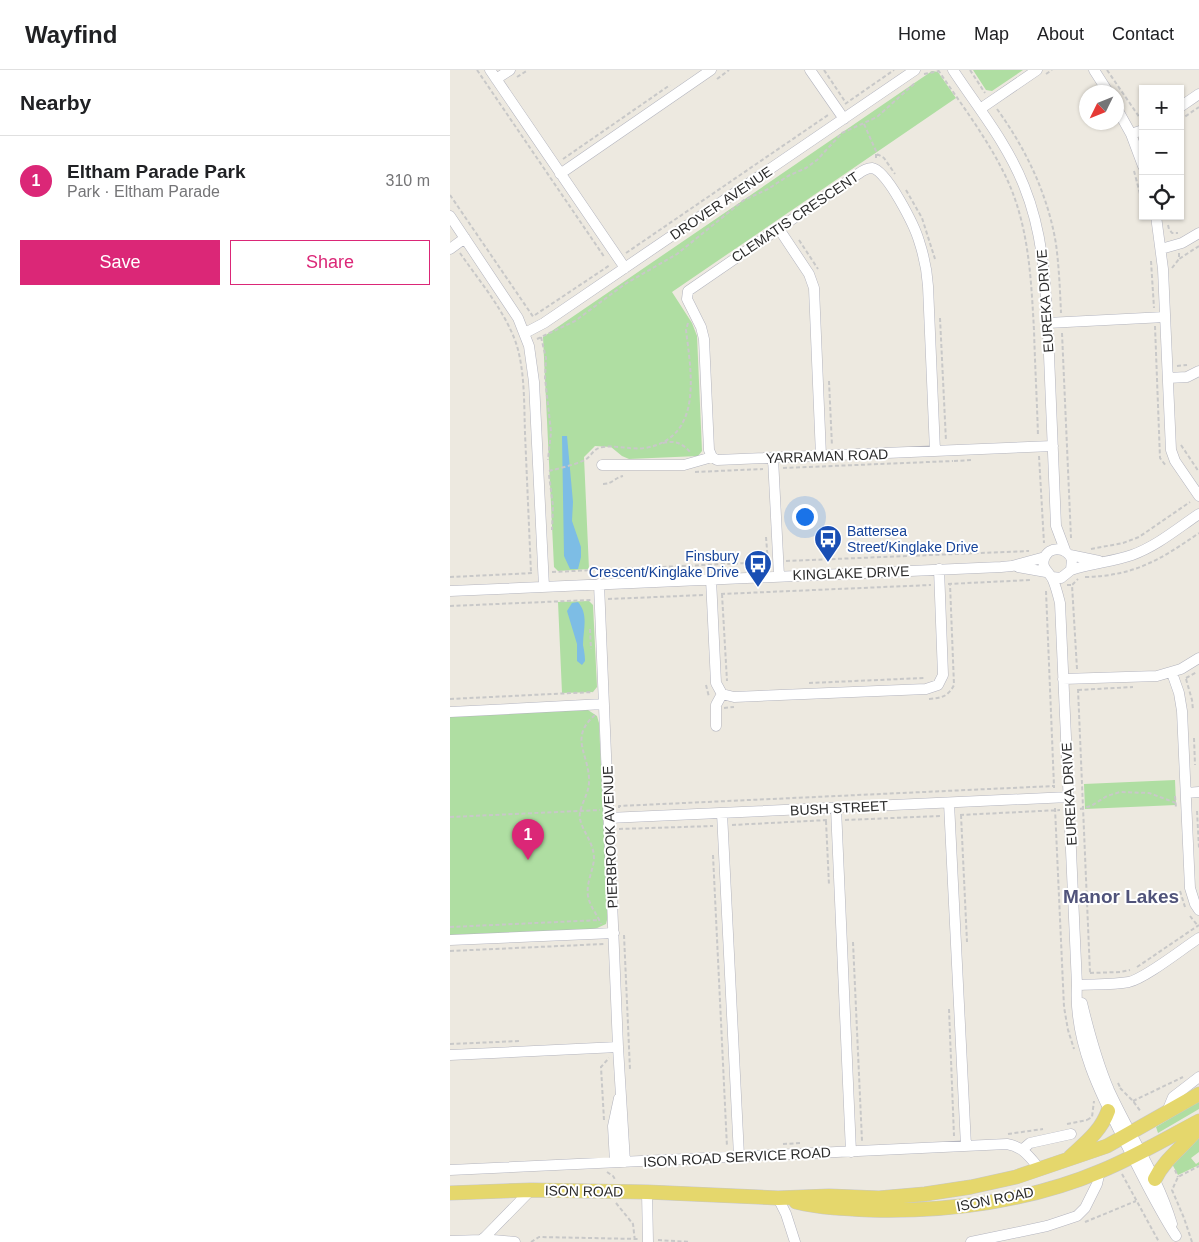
<!DOCTYPE html>
<html lang="en">
<head>
<meta charset="utf-8">
<style>
	body { margin:0; font-family:Arial,sans-serif; background:#f6f6f6; color:#202124 }
	.controls { position:absolute; right:15px; top:15px; display:grid; overflow:hidden; border-radius:0px; box-shadow:0 1px 4px #0004 }
	.controls button { width:45px; height:45px; display:grid; place-items:center; padding:0; border:0; border-bottom:1px solid #e0e0e0; background:#fff; color:#202124; font:25px sans-serif }
	.compass { position:absolute; left:629px; top:15px; width:45px; height:45px; border-radius:50%; background:#fff; box-shadow:0 1px 4px #0004; rotate:227deg }
	.you { position:absolute; left:354px; top:446px; width:18px; height:18px; margin:-12px; border:4px solid #fff; border-radius:50%; background:#1a73e8; box-shadow:0 0 0 8px #1a73e833 }
	.badge { display:grid; place-items:center; width:32px; height:32px; border-radius:50%; background:#db2777; color:#fff; font-size:16px; font-weight:700 }
	.pin { position:absolute; translate:-50% -41px; filter:drop-shadow(0 1px 2px #0008) }
	.pin::after { content:''; position:absolute; top:26px; width:18px; height:15px; background:inherit; clip-path:polygon(0 0,100% 0,50% 100%) }
	.list { margin:0; padding:0; list-style:none }
	h2 { display:flex; justify-content:space-between; align-items:center; height:65px; margin:0; padding:0 20px; font-size:21px }
	h2 small { font-size:16px; font-weight:400; color:#757577 }
	.list li { display:grid; grid-template-columns:32px 1fr auto; gap:15px; align-items:center; box-sizing:border-box; height:90px; padding:0 20px; border-top:1px solid #e0e0e0 }
	.list b { display:block; font-size:19px; white-space:nowrap }
	.list p { margin:0; font-size:16px; white-space:nowrap; color:#757577 }
	.list em { font-size:16px; font-style:normal; color:#757577 }
	.actions { display:flex; gap:10px; padding:15px 20px }
	.actions a { flex:1; padding:11px 0; border:1px solid #db2777; border-radius:0px; text-align:center; font-size:18px; color:#db2777 }
	.actions .main { background:#db2777; color:#fff }
	.icon { flex:none; width:28px; height:28px; fill:none; stroke:currentColor; stroke-width:2; stroke-linecap:round; stroke-linejoin:round }
	.map { position:relative; flex:none; width:749px; height:1172px; overflow:hidden }
	header { display:flex; align-items:center; gap:30px; box-sizing:border-box; height:70px; padding:0 25px; background:#fff; border-bottom:1px solid #e0e0e0 }
	header strong { font-size:24px }
	nav { display:flex; gap:28px; margin-inline-start:auto; font-size:18px }
	main { display:flex }
	aside { flex:1; background:#fff }
	.map>svg:first-child { display:block }
	.green { fill:#afdea2 }
	.water { fill:#7dbde5 }
	.lines { fill:none; stroke-linecap:round; stroke-linejoin:round }
	.minor-casing { stroke:#b3b4be; stroke-width:11 }
	.major-casing { stroke:#c8c8c8; stroke-width:15 }
	.path { stroke:#c8c8c8; stroke-width:2; stroke-dasharray:4 2.5; stroke-linecap:butt }
	.minor { stroke:#fff; stroke-width:10 }
	.major { stroke:#e5d76c; stroke-width:14 }
	.labels { text-anchor:middle; dominant-baseline:central; stroke-width:4; stroke-linejoin:round; paint-order:stroke }
	.street-label { font-size:14px; fill:#2c2c2c; stroke:#fff }
	.transit-label { font-size:14px; fill:#164399; stroke:#fff; text-anchor:start }
	.district-label { font-size:19px; font-weight:bold; fill:#50537a; stroke:#fff }
</style>
</head>
<body>
<header>
<strong>Wayfind</strong>
<nav><a>Home</a><a>Map</a><a>About</a><a>Contact</a></nav>
</header>
<main>
<aside>
<h2>Nearby<small></small></h2>
<ul class="list">
<li><span class="badge">1</span><div><b>Eltham Parade Park</b><p>Park · Eltham Parade</p></div><em>310 m</em></li>
</ul>
<div class="actions"><a class="main">Save</a><a>Share</a></div>
</aside>
<div class="map">
<svg width="749" height="1172" viewBox="0 0 749 1172">
	<rect width="100%" height="100%" fill="#ede9e0"/>
	<path class="green" d="M 523,0 L 573,0 L 542,21 L 536,20 Z
		M 482,1 L 488,2 L 506,28 L 222,222 L 242,253 L 247,266 L 252,381 L 248,386 L 179,389 L 172,386 L 161,377 L 145,376 L 134,387 L 139,499 L 108,501 L 104,497 L 93,267 Z
		M 139,531 L 143,535 L 147,617 L 143,622 L 112,623 L 108,532 Z
		M 138,640 L 147,646 L 149,653 L 158,846 L 156,854 L 145,859 L 0,866 L 0,646 Z
		M 725,710 L 726,735 L 635,739 L 634,714 Z
		M 749,1031 L 749,1039 L 708,1063 L 706,1057 Z
		M 749,1066 L 749,1082 L 741,1088 L 746,1094 L 749,1092 L 749,1095 L 728,1105 L 722,1094 Z"/>
	<path class="water" d="M 112,366 L 117,366 L 123,432 L 122,451 L 131,477 L 131,487 L 128,499 L 120,499 L 114,486 Z
		M 128,532 C 139,545 133,559 133,575 C 134,580 135,585 135,591 L 132,595 L 127,591 L 127,574 L 117,541 L 122,533 Z"/>
	<g class="lines">
		<defs>
			<path id="minor" d="M 40,0 L 175,198
				M 360,0 L 394,49
				M 503,0 C 528,38 557,73 574,116 C 596,170 596,227 599,285 C 601,342 604,399 606,456 L 615,480
				M 644,0 L 658,22
				M 46,9 L 60,0
				M 666,37 L 681,64 L 693,96
				M 730,37 L 749,24
				M 530,39 L 587,0
				M 681,64 L 693,60
				M 110,104 L 261,0
				M 0,146 L 68,248 L 79,276 L 84,312 L 94,517
				M 706,146 L 713,199 L 721,380 L 725,391 L 749,426
				M 329,159 L 359,204 L 364,218 L 371,386
				M 0,179 L 15,168
				M 711,179 L 732,173 L 749,163
				M 597,253 L 715,247
				M 75,263 L 94,253 L 465,0
				M 718,308 L 737,307 L 749,301
				M 262,387 L 259,380 L 254,269 L 251,257 L 237,229 L 238,221 L 408,104 C 412,101 417,98 422,98 C 437,100 465,157 469,171 C 474,186 477,200 478,216 L 485,381
				M 323,388 L 329,506
				M 152,395 L 234,395 L 262,387 L 267,390 L 603,376
				M 620,485 L 649,491
				M 568,497 L 596,502
				M 621,500 C 641,493 662,492 682,485 C 707,476 728,458 749,444
				M 602,507 L 611,508 L 621,500 L 622,489 C 616,477 599,475 594,489 C 591,499 600,502 603,510 C 606,517 608,525 610,533 L 627,915 C 623,976 655,1033 682,1086 C 696,1113 709,1140 726,1166
				M 261,509 L 266,613 L 272,624 L 284,627 L 476,619 L 488,615 L 493,605 L 489,499
				M 149,514 L 168,977 L 175,1092
				M 0,521 L 551,497 L 562,496 L 595,487
				M 722,603 L 729,623 L 732,641 L 740,818 L 745,834 L 749,840
				M 613,609 L 707,606 L 731,599 L 749,588
				M 0,642 L 154,634
				M 266,656 L 266,635 L 272,624
				M 736,723 L 749,722
				M 499,733 L 516,1076
				M 386,738 L 401,1082
				M 272,743 L 289,1086
				M 158,748 L 619,727
				M 0,870 L 164,863
				M 627,915 C 644,914 662,915 679,912 C 696,908 732,879 749,868
				M 632,933 C 639,962 647,992 659,1020 C 680,1066 707,1105 722,1154
				M 0,985 L 168,977
				M 716,1044 L 723,1027 L 749,1007
				M 573,1079 L 580,1073 L 621,1064
				M 165,1092 L 163,1056 L 169,1028
				M 0,1100 L 557,1074 C 574,1077 579,1087 590,1099
				M 197,1122 L 198,1172
				M 328,1128 L 336,1144 L 345,1172
				M 35,1167 L 43,1170 L 65,1172
				M 0,1171 L 31,1170 L 35,1167 L 81,1120
				M 521,1172 L 597,1156 L 627,1146 L 635,1138 L 647,1114 L 650,1101"/>
			<path id="major" d="M 620,1087 C 635,1073 651,1061 658,1041
				M 705,1109 C 715,1088 735,1076 749,1057
				M 0,1123 L 81,1120 L 197,1122 L 328,1128 L 379,1126 L 429,1128 L 475,1124 L 521,1117 L 566,1107 L 657,1076 L 749,1024
				M 346,1132 C 371,1138 396,1139 421,1140 C 498,1142 580,1131 651,1101 C 685,1087 717,1068 749,1051"/>
		</defs>
		<use href="#minor" class="minor-casing"/>
		<use href="#major" class="major-casing"/>
		<path class="path" d="M 27,0 L 155,188
			M 374,0 L 396,33
			M 488,0 C 511,34 537,68 555,105 C 579,154 581,208 584,260 C 585,296 587,331 588,366
			M 520,0 L 535,23
			M 657,0 L 692,51
			M 474,4 L 489,1
			M 596,4 L 602,0
			M 67,7 L 78,0
			M 267,9 L 279,0
			M 395,34 L 444,0
			M 547,39 C 576,79 598,125 606,174 C 609,197 610,220 611,243
			M 730,50 L 749,37
			M 414,54 L 426,81 L 426,89
			M 427,84 L 434,88 L 445,104
			M 113,89 L 220,15
			M 684,101 L 693,135
			M 456,120 L 472,148 L 485,189
			M 0,125 L 84,248
			M 718,155 L 719,159 L 722,163 L 728,163
			M 349,170 L 368,199
			M 10,183 C 30,212 56,242 67,276 C 75,304 74,335 75,363 C 77,410 79,456 81,503
			M 176,183 L 378,45
			M 729,183 L 729,189 L 749,176
			M 701,191 L 704,238
			M 722,198 L 729,189
			M 85,245 L 160,195
			M 490,248 L 496,371
			M 705,256 L 710,388 L 716,396
			M 612,263 L 621,468
			M 91,267 L 96,288 L 95,308 L 101,362 L 98,390
			M 87,269 L 125,251 L 175,214 L 227,184 L 294,130 L 318,119 L 338,106 L 356,98 L 367,90 L 392,63 L 427,47 L 465,13
			M 727,296 L 737,295
			M 379,311 L 382,376
			M 213,373 C 225,370 232,373 241,383
			M 731,375 L 749,402
			M 589,386 L 594,473
			M 504,391 L 522,390
			M 333,398 L 503,391
			M 99,401 C 110,398 124,395 135,390 C 142,386 143,378 153,377 C 167,375 181,380 195,378 C 254,368 241,302 236,260 L 238,253
			M 245,402 L 313,399
			M 99,405 L 103,436 L 102,460
			M 153,414 C 163,414 164,408 173,406
			M 316,467 L 318,492
			M 641,479 L 673,473 L 689,467 L 740,432
			M 336,491 L 579,481
			M 102,502 L 319,492
			M 0,507 L 84,503
			M 635,507 C 684,506 710,490 749,463
			M 498,514 L 581,510
			M 617,515 L 622,515
			M 596,521 L 604,716
			M 271,524 L 481,515
			M 272,524 L 277,611
			M 158,529 L 254,525
			M 0,536 L 141,530
			M 140,559 L 141,579
			M 627,599 L 622,515 L 628,509
			M 736,608 L 747,602
			M 736,609 L 742,630 L 743,640
			M 359,613 L 474,608
			M 256,615 L 259,627
			M 628,619 L 640,903
			M 628,620 L 683,617
			M 0,629 L 143,622
			M 479,629 C 491,628 498,627 504,615 L 500,514
			M 274,638 L 284,637
			M 145,645 C 118,668 140,685 139,712 C 139,725 128,737 130,749 C 133,763 144,772 144,789 C 143,801 136,813 138,826 C 140,837 147,844 151,854
			M 744,668 L 745,695
			M 725,726 L 726,738
			M 169,738 L 169,736 L 604,716 L 604,718
			M 605,738 L 614,937 L 618,960 L 624,979
			M 630,739 L 641,736 L 657,726 L 670,722 L 699,723 L 726,733
			M 747,741 L 749,778
			M 510,745 L 610,740
			M 511,745 L 517,872
			M 0,747 L 150,740
			M 395,750 L 490,746
			M 376,751 L 379,815
			M 282,755 L 378,750
			M 169,759 L 263,756
			M 263,785 L 277,1077
			M 730,821 L 735,837
			M 740,846 L 748,856
			M 0,857 L 150,850
			M 174,865 L 180,1000
			M 403,872 L 412,1071
			M 0,881 L 154,874
			M 687,897 L 749,855
			M 640,903 L 670,902 L 680,900
			M 499,939 L 504,1066
			M 0,974 L 70,971
			M 668,1013 L 671,1019
			M 670,1018 L 683,1031 L 691,1042
			M 683,1031 L 733,1007
			M 154,1050 L 151,997 L 159,988
			M 637,1050 L 642,1047 L 644,1031
			M 617,1054 L 637,1050
			M 558,1064 L 593,1059
			M 333,1074 L 351,1073
			M 725,1100 L 728,1107
			M 157,1102 L 163,1106 L 166,1111
			M 672,1104 L 709,1172
			M 166,1133 L 183,1154 L 185,1172
			M 635,1152 L 686,1131
			M 208,1170 L 240,1172
			M 81,1172 L 89,1167 L 188,1169
			M 742,1172 L 734,1148 L 722,1120 L 728,1107 L 749,1096"/>
		<use href="#minor" class="minor"/>
		<use href="#major" class="major"/>
	</g>
	<defs>
		<symbol id="bus-pin" viewBox="-11 -11 22 30"><path d="M0 17L-7.5 6A9.5 9.5 0 1 1 7.5 6Z" fill="#1a4fb4" stroke="#fff"/><path d="M-5-6H5V4H4V6H2V4H-2V6H-4V4H-5ZM-3.5-4V0h7V-4ZM-3.5 1.2v1.5H-2V1.2ZM2 1.2v1.5H3.5V1.2Z" fill="#fff"/></symbol>
	</defs>
	<g fill-rule="evenodd">
		<use href="#bus-pin" x="362" y="453" width="32" height="43"/>
		<use href="#bus-pin" x="292" y="478" width="32" height="43"/>
	</g>
	<g class="labels">
		<g class="street-label">
			<text transform="translate(271 133) rotate(-34)">DROVER AVENUE</text>
			<text transform="translate(345 147) rotate(-34)">CLEMATIS CRESCENT</text>
			<text transform="translate(595 231) rotate(-94)">EUREKA DRIVE</text>
			<text transform="translate(377 386) rotate(-2)">YARRAMAN ROAD</text>
			<text transform="translate(401 503) rotate(-2)">KINGLAKE DRIVE</text>
			<text transform="translate(619 724) rotate(-93)">EUREKA DRIVE</text>
			<text transform="translate(389 738) rotate(-3)">BUSH STREET</text>
			<text transform="translate(160 767) rotate(-92)">PIERBROOK AVENUE</text>
			<text transform="translate(287 1087) rotate(-3)">ISON ROAD SERVICE ROAD</text>
			<text transform="translate(134 1121) rotate(1)">ISON ROAD</text>
			<text transform="translate(545 1129) rotate(-11)">ISON ROAD</text>
		</g>
		<g class="transit-label">
			<text x="397" y="461">Battersea<tspan x="397" dy="16">Street/Kinglake Drive</tspan></text>
			<text x="289" y="486" text-anchor="end">Finsbury<tspan x="289" dy="16">Crescent/Kinglake Drive</tspan></text>
		</g>
		<g class="district-label">
			<text x="671" y="826">Manor Lakes</text>
		</g>
	</g>
</svg>
<div class="controls">
<button>+</button>
<button>−</button>
<button><svg class="icon" aria-label="locate" viewBox="0 0 24 24"><circle cx="12" cy="12" r="6"/><path d="M12 2v4M12 18v4M2 12h4M18 12h4"/></svg></button>
</div>
<svg class="compass" viewBox="-18 -18 36 36"><path d="M0-13l5 13h-10z" fill="#e53935"/><path d="M0 13l5-13h-10z" fill="#757577"/></svg>
<div class="you"></div>
<div class="pin badge" style="left:78px;top:790px">1</div>
</div>
</main>
</body>
</html>
